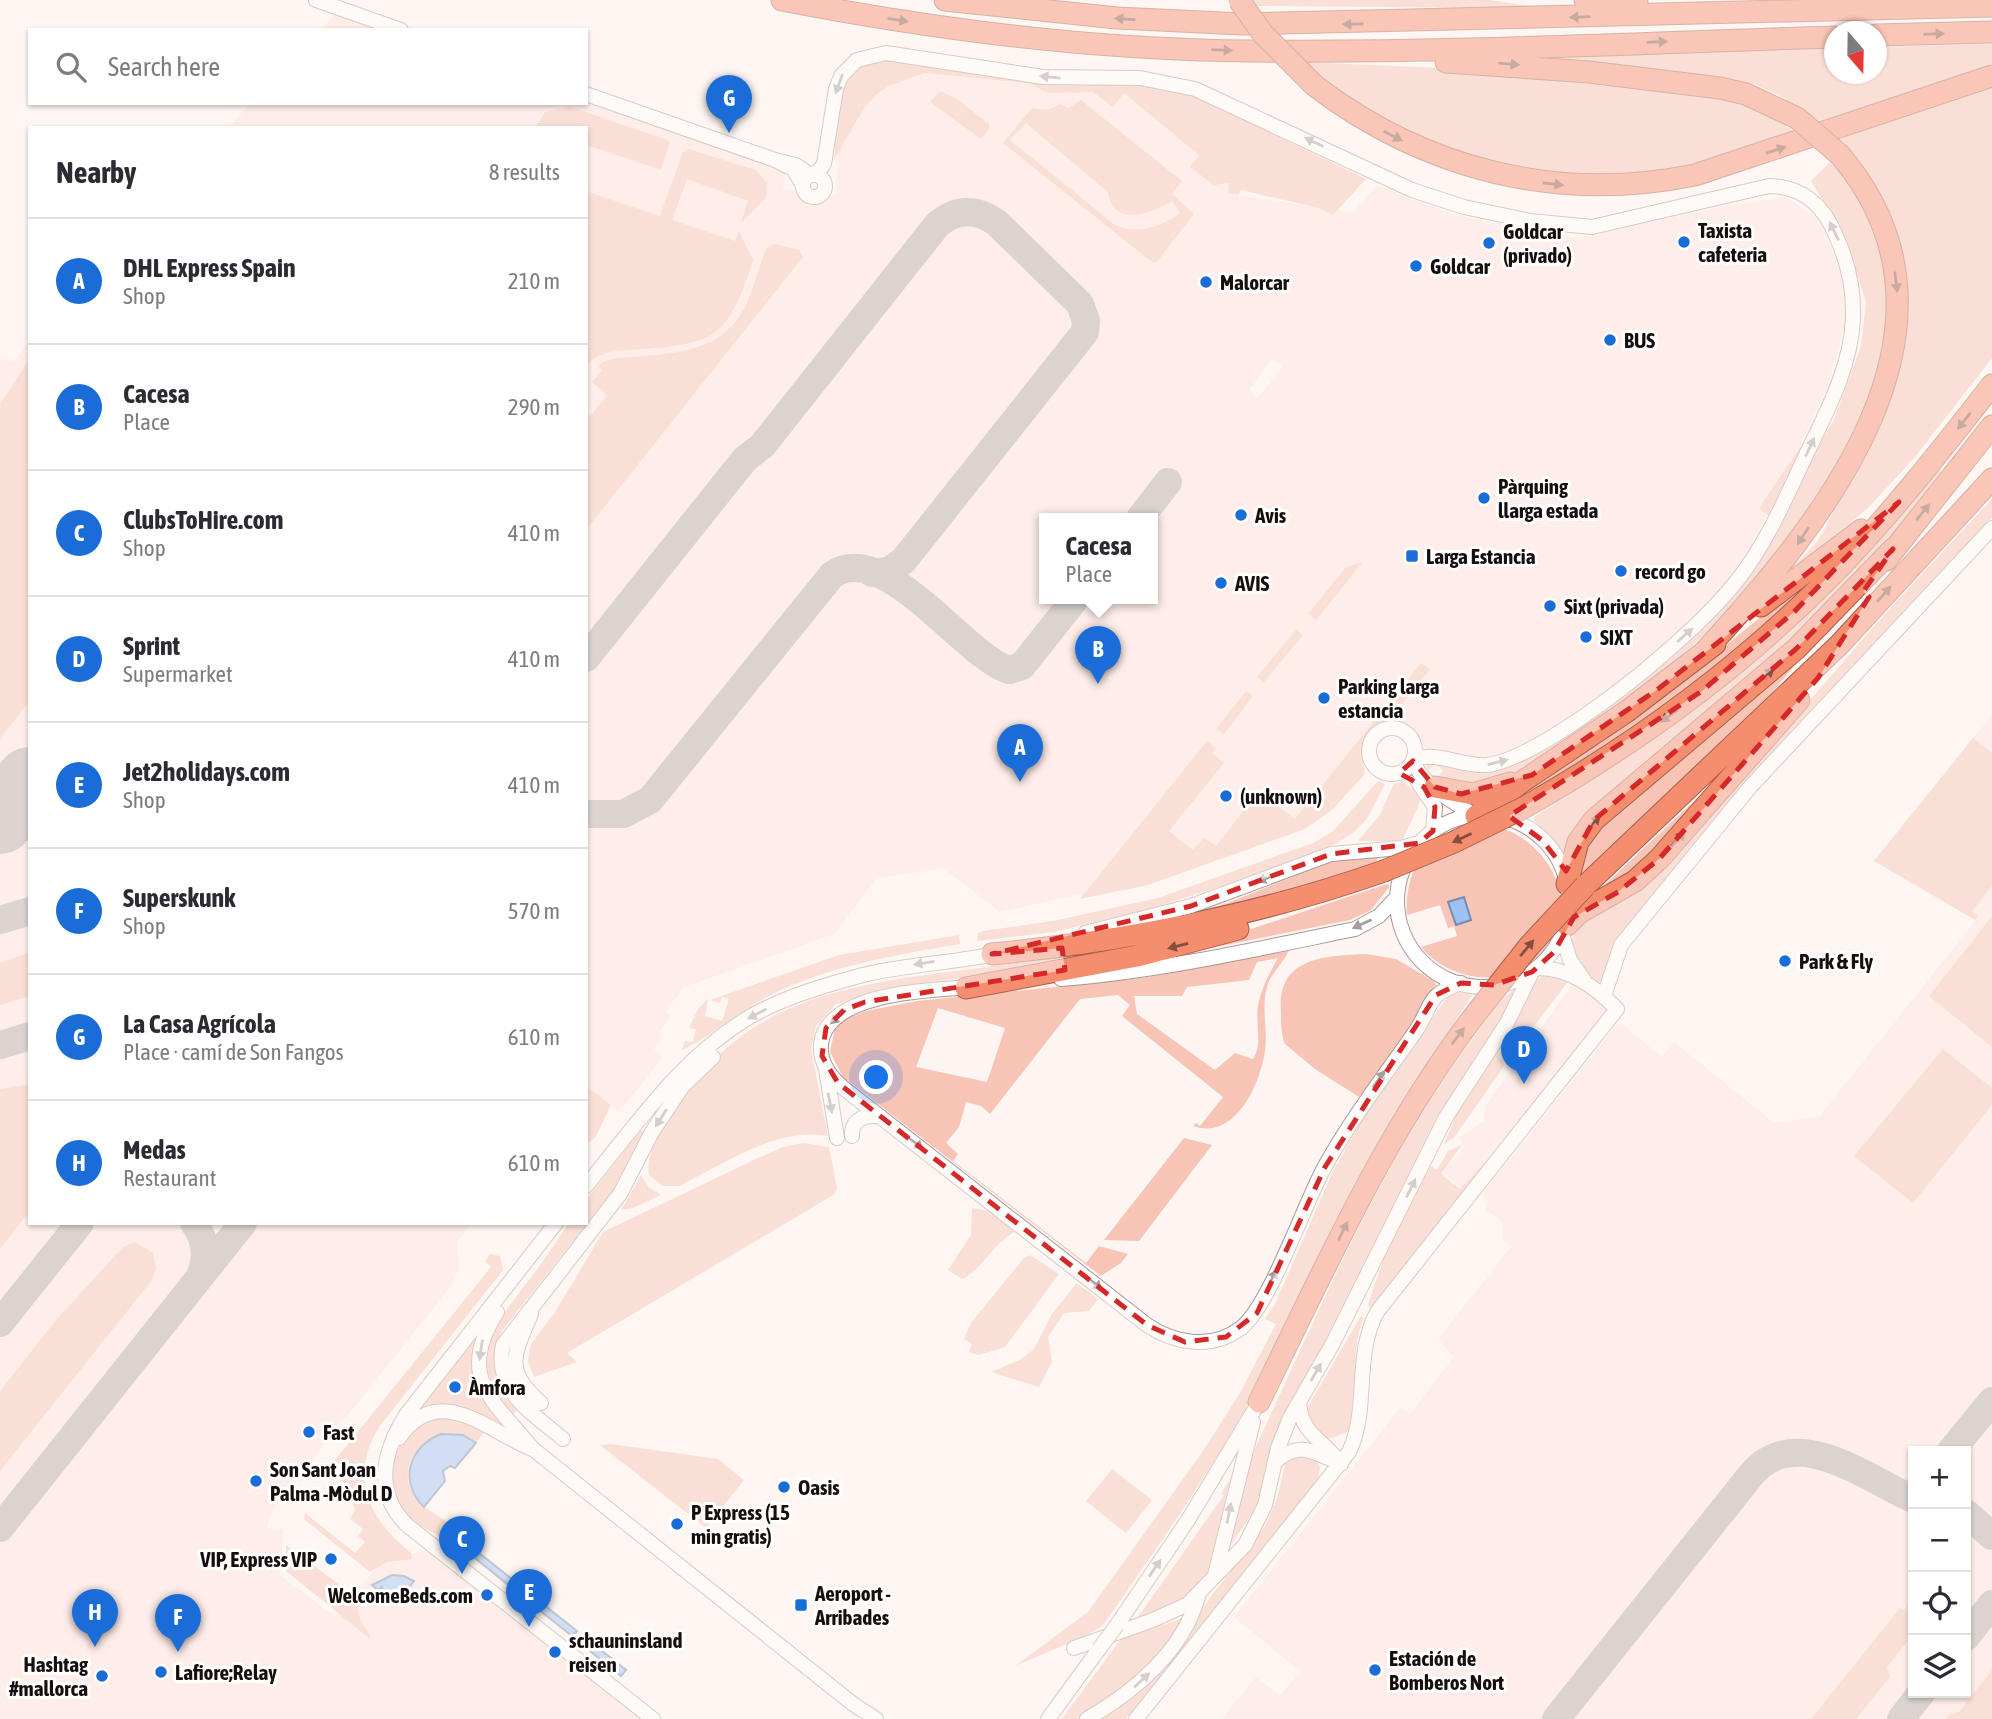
<!DOCTYPE html>
<html lang="en">
<head>
<meta charset="utf-8">
<style>
	body { margin:0; font-family:"Asap Condensed",sans-serif; background:#f7f7f7; color:#2b2b33 }
	.controls { position:absolute; right:21px; bottom:21px; display:grid; overflow:hidden; border-radius:0px; box-shadow:0 2px 5px #0004 }
	.controls button { width:63px; height:63px; display:grid; place-items:center; padding:0; border:0; border-bottom:2px solid #e1e1e2; background:#fff; color:#2b2b33; font:35px sans-serif }
	.compass { position:absolute; left:1824px; top:21px; width:63px; height:63px; border-radius:50%; background:#fff; box-shadow:0 2px 5px #0004; rotate:160deg }
	.you { position:absolute; left:877px; top:1078px; width:24px; height:24px; margin:-18px; border:5px solid #fff; border-radius:50%; background:#1a73e8; box-shadow:0 0 0 10px #1a73e833 }
	.badge { display:grid; place-items:center; width:46px; height:46px; border-radius:50%; background:#1a6dd7; color:#fff; font-size:23px; font-weight:700 }
	.pin { position:absolute; translate:-50% -58px; filter:drop-shadow(0 2px 4px #0008) }
	.pin::after { content:''; position:absolute; top:37px; width:24px; height:21px; background:inherit; clip-path:polygon(0 0,100% 0,50% 100%) }
	.popup { position:absolute; left:1039px; top:513px; width:119px; height:91px; box-sizing:border-box; display:grid; place-content:center; border-radius:0px; background:#fff; filter:drop-shadow(0 2px 5px #0005); font-size:23px; white-space:nowrap; color:#7c7c81 }
	.popup b { font-size:26px; color:#2b2b33 }
	.popup::after { content:''; position:absolute; left:50%; top:100%; margin-left:-14px; border:14px solid transparent; border-top-color:#fff }
	.list { margin:0; padding:0; list-style:none }
	h2 { display:flex; justify-content:space-between; align-items:center; height:91px; margin:0; padding:0 28px; font-size:30px }
	h2 small { font-size:23px; font-weight:400; color:#7c7c81 }
	.list li { display:grid; grid-template-columns:46px 1fr auto; gap:21px; align-items:center; box-sizing:border-box; height:126px; padding:0 28px; border-top:2px solid #e1e1e2 }
	.list b { display:block; font-size:26px; white-space:nowrap }
	.list p { margin:0; font-size:23px; white-space:nowrap; color:#7c7c81 }
	.list em { font-size:23px; font-style:normal; color:#7c7c81 }
	.icon { flex:none; width:38px; height:38px; fill:none; stroke:currentColor; stroke-width:2; stroke-linecap:round; stroke-linejoin:round }
	.map { position:relative; flex:none; width:1992px; height:1719px; overflow:hidden }
	.search { position:absolute; background:#fff; box-shadow:0 2px 5px #0004; left:28px; top:28px; width:560px; height:77px; display:flex; align-items:center; gap:18px; box-sizing:border-box; padding:0 24px; border-radius:0px; color:#7c7c81; font-size:26px }
	.panel { position:absolute; background:#fff; box-shadow:0 2px 5px #0004; left:28px; top:126px; width:560px; height:1099px; border-radius:0px }
	.map>svg:first-child { display:block }
	.built { fill:#ffe3db; fill-rule:evenodd }
	.green { fill:#f7c4b5; fill-rule:evenodd }
	.water { fill:#9ec1f4; stroke:#758caf; stroke-width:2 }
	.lines { fill:none; stroke-linecap:round; stroke-linejoin:round }
	.taxiway { stroke:#b0a8a6; stroke-width:28 }
	.runway { stroke:#b0a8a6; stroke-width:70 }
	.minor-casing { stroke:#a99792; stroke-width:16 }
	.highway-casing { stroke:#a7614d; stroke-width:23 }
	.minor { stroke:#fff; stroke-width:14 }
	.highway { stroke:#f58d6f; stroke-width:21 }
	.minor-bridge-casing { stroke:#a99792; stroke-width:16; stroke-linecap:butt }
	.highway-bridge-casing { stroke:#a7614d; stroke-width:23; stroke-linecap:butt }
	.minor-bridge { stroke:#fff; stroke-width:14 }
	.highway-bridge { stroke:#f58d6f; stroke-width:21 }
	.oneway { fill:#864e3e }
	.oneway2 { fill:#a29f9e }
	.marked { fill:none; stroke:#d62828; stroke-width:5; stroke-dasharray:14 9; stroke-linejoin:round }
	.poi-dot { fill:#1a6dd7; stroke:#fff; stroke-width:2.5 }
	.labels { text-anchor:middle; dominant-baseline:central; stroke-width:6; stroke-linejoin:round; paint-order:stroke }
	.poi-label { font-size:21px; font-weight:bold; fill:#160f0d; stroke:#fff; text-anchor:start }
</style>
</head>
<body>
<div class="map">
<svg width="1992" height="1719" viewBox="0 0 1992 1719">
	<rect width="100%" height="100%" fill="#fdf5f2"/>
	<path class="built" d="M 335,15 L 378,30 L 321,30 Z
		M 866,66 L 1186,95 L 1277,133 L 1230,194 L 1352,212 L 1377,186 L 1455,215 L 1577,238 L 1725,206 L 1786,197 L 1813,215 L 1823,229 L 1837,261 L 1850,308 L 1827,388 L 1743,564 L 1672,639 L 1615,685 L 1515,752 L 1488,759 L 1464,758 L 1426,748 L 1397,720 L 1354,756 L 1318,806 L 1265,840 L 1142,881 L 1000,912 L 943,868 L 876,879 L 834,934 L 684,987 L 665,1012 L 671,1017 L 659,1032 L 663,1037 L 654,1049 L 663,1057 L 619,1112 L 586,1086 L 586,128 L 228,128 L 251,103 L 586,103 L 586,101 L 786,169 L 783,189 L 798,192 L 802,200 L 815,206 L 835,193 L 843,105 ZM 1272,359 L 1283,366 L 1257,399 L 1250,389 ZM 1044,518 L 1152,518 L 1152,598 L 1101,598 L 1074,631 L 1100,598 L 1044,598 Z
		M 30,340 L 30,1223 L 472,1223 L 457,1242 L 459,1267 L 451,1286 L 273,1509 L 267,1528 L 283,1530 L 280,1575 L 335,1617 L 395,1546 L 408,1555 L 443,1544 L 662,1719 L 0,1719 L 0,359 L 15,361 Z
		M 1992,715 L 1992,1719 L 1222,1719 L 1256,1677 L 1280,1696 L 1300,1671 L 1234,1617 L 1401,1407 L 1410,1414 L 1454,1357 L 1438,1339 L 1511,1247 L 1503,1240 L 1502,1222 L 1485,1209 L 1489,1201 L 1482,1194 L 1619,1022 L 1662,1057 L 1674,1042 L 1774,1123 L 1820,1116 L 1976,920 L 1875,861 ZM 1913,1451 L 1966,1451 L 1966,1693 L 1913,1693 Z
		M 1574,982 L 1610,1009 L 1466,1191 L 1443,1173 L 1464,1147 L 1459,1138 L 1484,1121 L 1485,1107 Z"/>
	<path class="green" d="M 1251,0 L 1489,0 L 1543,8 L 1257,6 Z
		M 1992,44 L 1992,64 L 1819,126 L 1784,98 L 1757,85 L 1718,76 L 1495,56 L 1834,48 L 1834,74 L 1876,74 L 1877,47 Z
		M 893,60 L 1141,84 L 1190,94 L 1366,179 L 1333,215 L 1319,208 L 1241,190 L 1238,195 L 1229,193 L 1228,183 L 1214,185 L 1190,167 L 1199,155 L 1124,93 L 1113,107 L 1093,92 L 1047,93 L 1029,83 L 925,73 L 888,86 L 877,94 L 864,108 L 834,160 C 840,114 831,61 893,60 Z
		M 1305,62 L 1549,73 L 1712,95 L 1743,104 L 1776,119 L 1799,135 L 1671,172 L 1578,176 L 1504,167 L 1428,141 L 1383,120 L 1338,93 Z
		M 1992,86 L 1992,358 L 1915,457 L 1868,508 L 1773,586 C 1787,571 1806,556 1818,540 C 1829,524 1835,504 1845,488 C 1898,396 1933,314 1887,209 C 1876,184 1855,162 1837,140 Z
		M 940,91 L 957,99 L 989,124 L 989,129 L 981,139 L 930,102 Z
		M 1081,100 L 1182,181 L 1172,194 L 1194,214 L 1157,262 L 1153,263 L 1003,143 L 1032,108 L 1047,110 L 1060,104 L 1068,108 ZM 1026,123 L 1108,192 C 1113,228 1152,214 1172,201 L 1180,213 C 1160,227 1139,235 1115,225 L 1010,140 Z
		M 571,107 L 670,141 L 661,170 L 586,145 L 586,128 L 535,128 L 545,112 Z
		M 688,149 L 756,170 L 767,183 L 766,198 L 741,223 L 748,201 L 687,179 L 672,220 L 735,241 L 739,231 L 753,260 C 727,342 713,344 630,350 C 612,351 600,352 586,365 L 586,191 L 660,216 L 683,152 Z
		M 1833,159 C 1874,217 1892,258 1889,331 C 1887,373 1837,474 1812,509 C 1787,543 1760,577 1732,608 C 1688,655 1545,774 1485,786 C 1471,789 1450,783 1439,776 L 1443,770 L 1434,764 L 1429,770 L 1424,762 L 1507,766 L 1717,612 L 1833,422 L 1861,346 L 1866,302 L 1843,233 L 1811,181 Z
		M 774,244 L 799,250 L 803,257 L 586,530 L 586,421 L 607,395 L 592,382 L 602,370 L 598,366 C 607,357 621,358 634,357 C 677,353 720,352 744,309 C 754,290 758,267 767,247 Z
		M 30,358 L 30,701 L 0,738 L 0,404 Z
		M 1807,437 L 1770,517 L 1759,508 Z
		M 1937,467 L 1941,471 L 1896,531 L 1785,652 L 1563,853 L 1534,821 L 1534,817 L 1616,763 Z
		M 1992,499 L 1992,517 L 1814,708 L 1674,871 L 1604,981 L 1596,982 C 1580,968 1567,951 1574,930 L 1704,822 L 1884,615 Z
		M 1838,554 C 1758,637 1667,714 1566,771 C 1552,779 1534,794 1519,796 L 1660,699 Z
		M 1363,562 L 1316,620 L 1308,614 L 1346,567 Z
		M 1296,630 L 1303,635 L 1264,682 L 1257,677 Z
		M 1807,651 L 1763,703 L 1578,878 L 1577,868 L 1593,833 Z
		M 1421,663 L 1430,669 L 1389,721 L 1378,725 L 1366,737 L 1362,753 L 1365,774 L 1333,809 L 1305,829 L 1148,885 L 1080,899 L 1207,741 L 1216,748 L 1212,753 L 1224,763 L 1169,831 L 1193,850 L 1204,838 L 1216,846 L 1259,791 L 1295,819 Z
		M 1246,691 L 1253,696 L 1224,734 L 1216,729 Z
		M 1973,738 L 1992,753 L 1992,886 L 1972,911 L 1978,916 L 1975,920 L 1874,861 Z
		M 1720,777 L 1638,873 L 1596,893 Z
		M 1378,781 L 1385,784 L 1367,819 L 1353,833 L 1335,844 L 1232,883 L 1149,909 L 1054,932 L 977,941 L 978,933 L 983,931 L 1053,921 L 1158,898 L 1313,843 L 1333,831 Z
		M 1403,781 L 1422,798 L 1402,841 L 1358,841 L 1379,816 L 1394,784 Z
		M 1496,826 C 1549,841 1584,904 1544,952 C 1513,990 1451,983 1421,947 L 1457,936 L 1454,926 L 1448,928 L 1440,905 L 1407,915 C 1404,880 1421,839 1458,828 C 1469,825 1484,827 1496,826 Z
		M 1379,856 L 1376,862 L 1315,884 L 1167,921 L 1227,903 L 1334,861 Z
		M 1387,884 L 1390,886 L 1371,910 L 1350,920 L 1166,957 Z
		M 1992,916 L 1992,1047 L 1929,996 Z
		M 959,935 L 960,944 C 895,955 828,966 769,996 C 738,1012 713,1035 682,1050 L 685,1041 L 693,1042 L 696,1029 L 689,1028 L 698,1009 L 708,999 L 705,1016 L 722,1021 L 729,999 L 722,997 L 720,1003 L 710,1000 L 839,955 Z
		M 1170,939 L 1003,972 L 878,990 L 835,1005 L 816,1026 L 811,1049 L 828,1136 C 775,1127 725,1164 679,1186 L 663,1186 L 649,1175 C 645,1153 664,1125 676,1108 C 696,1077 722,1048 753,1028 C 819,985 910,977 987,967 C 1048,959 1109,950 1170,939 Z
		M 1289,950 C 1284,963 1271,972 1267,987 C 1261,1007 1268,1030 1265,1051 C 1260,1085 1235,1141 1193,1126 L 1196,1123 L 1200,1126 L 1223,1097 L 1122,1016 L 1130,1005 L 1118,995 L 1080,999 L 990,1114 L 981,1106 L 966,1102 L 959,1127 L 946,1143 L 958,1154 L 953,1161 L 1086,1263 L 1099,1246 L 1128,1254 L 1121,1263 L 1101,1276 L 843,1077 L 830,1052 L 835,1028 L 845,1019 L 866,1011 L 917,1001 L 1142,978 ZM 1278,958 C 1269,974 1262,987 1258,1005 C 1255,1023 1263,1045 1253,1059 L 1235,1053 L 1215,1070 L 1137,1014 L 1134,996 L 1182,996 L 1187,987 L 1249,980 L 1257,962 ZM 938,1008 L 1005,1028 L 987,1082 L 916,1067 Z
		M 30,952 L 30,996 L 0,1005 L 0,963 Z
		M 1366,954 L 1396,959 L 1435,982 L 1436,986 L 1408,1034 L 1359,1097 L 1315,1069 L 1285,1044 C 1281,1034 1281,1023 1281,1012 C 1277,957 1324,956 1366,954 Z
		M 1547,971 L 1570,979 L 1509,1059 L 1505,1041 L 1532,985 Z
		M 1452,990 L 1472,995 C 1386,1129 1322,1274 1243,1413 C 1201,1486 1152,1555 1103,1625 L 1086,1636 L 1015,1666 L 1088,1612 L 1201,1454 L 1240,1393 L 1276,1324 L 1265,1319 L 1275,1304 L 1333,1171 L 1367,1112 Z
		M 1514,990 L 1509,1006 L 1276,1433 L 1257,1506 L 1228,1549 L 1243,1486 L 1256,1446 C 1321,1308 1381,1161 1473,1038 C 1485,1023 1497,1000 1514,990 Z
		M 1943,1049 L 1992,1088 L 1992,1105 L 1913,1203 L 1854,1156 Z
		M 1497,1051 L 1504,1066 L 1454,1138 L 1444,1144 L 1456,1115 Z
		M 30,1084 L 30,1211 L 0,1249 L 0,1089 Z
		M 586,1086 L 611,1105 L 595,1138 L 586,1144 Z
		M 644,1130 L 615,1188 L 502,1331 C 489,1360 496,1387 518,1408 L 512,1416 C 470,1364 485,1337 522,1289 C 539,1268 554,1245 569,1223 L 586,1223 L 586,1200 L 640,1131 Z
		M 1184,1138 L 1212,1145 L 1139,1241 L 1104,1240 Z
		M 803,1143 L 829,1147 L 837,1188 L 835,1194 L 567,1353 L 577,1362 L 534,1377 L 528,1361 L 531,1344 L 555,1312 L 603,1232 L 756,1159 L 783,1147 Z
		M 1462,1145 L 1441,1174 L 1460,1189 L 1494,1153 L 1371,1308 L 1368,1305 L 1386,1252 L 1431,1166 L 1437,1170 L 1448,1151 Z
		M 641,1175 L 648,1187 L 661,1195 L 633,1208 L 621,1210 Z
		M 972,1208 L 998,1213 L 1020,1229 C 992,1242 984,1269 962,1279 L 948,1270 L 971,1235 Z
		M 135,1242 L 153,1253 L 156,1269 L 152,1280 L 0,1471 L 0,1391 L 56,1320 L 123,1247 Z
		M 490,1254 L 500,1256 L 503,1270 L 379,1427 C 348,1479 369,1519 411,1553 L 412,1559 L 387,1562 L 370,1572 L 304,1519 L 305,1513 L 355,1553 L 365,1542 L 358,1536 L 363,1529 L 350,1519 L 355,1510 L 353,1502 L 339,1490 L 344,1483 L 327,1470 L 491,1267 L 485,1261 Z
		M 1030,1255 L 1059,1274 L 1005,1347 L 978,1355 L 969,1352 L 972,1344 L 964,1339 L 971,1323 L 1024,1258 Z
		M 1077,1283 L 1098,1299 L 1089,1311 L 1064,1313 L 1048,1337 L 1052,1362 L 1039,1387 L 991,1372 L 1020,1360 L 1034,1349 L 1052,1314 Z
		M 1361,1316 L 1364,1318 C 1347,1355 1364,1397 1347,1432 L 1329,1439 L 1323,1437 L 1306,1416 L 1307,1408 Z
		M 477,1335 L 475,1360 L 506,1424 L 501,1430 C 469,1405 459,1409 420,1414 L 417,1411 Z
		M 449,1416 L 487,1429 L 476,1443 C 441,1415 390,1458 414,1496 C 424,1510 441,1516 455,1528 L 447,1540 C 433,1532 415,1526 405,1513 C 371,1471 402,1424 449,1416 Z
		M 611,1444 L 718,1459 L 744,1480 L 706,1528 L 600,1445 Z
		M 1293,1454 L 1314,1456 L 1320,1467 L 1318,1480 L 1126,1719 L 1097,1719 L 1181,1643 L 1209,1599 L 1265,1526 L 1277,1499 L 1286,1461 Z
		M 1112,1469 L 1152,1500 L 1126,1533 L 1086,1501 Z
		M 1231,1477 L 1209,1571 C 1192,1599 1167,1607 1138,1617 L 1224,1495 L 1221,1494 Z
		M 286,1545 L 352,1594 L 358,1588 L 361,1591 C 354,1608 359,1622 371,1636 L 369,1638 L 286,1571 Z
		M 1913,1599 L 1913,1634 L 1887,1667 L 1890,1677 L 1856,1719 L 1811,1719 L 1900,1608 L 1904,1610 Z
		M 1184,1618 L 1156,1662 L 1081,1719 L 1062,1719 L 1121,1639 Z
		M 1992,1670 L 1992,1719 L 1946,1719 L 1951,1713 L 1959,1712 Z"/>
	<path class="water" d="M 1464,897 L 1471,920 L 1456,925 L 1448,902 Z
		M 441,1434 L 463,1435 L 476,1443 L 455,1468 L 450,1466 L 443,1471 L 445,1481 L 424,1507 C 398,1482 409,1446 441,1434 Z
		M 474,1549 L 522,1587 L 517,1592 L 470,1554 Z
		M 392,1575 L 404,1576 L 414,1581 L 396,1604 L 391,1600 L 393,1596 L 386,1596 L 387,1591 L 383,1594 L 382,1587 L 378,1590 L 372,1585 Z
		M 529,1593 L 577,1631 L 572,1636 L 524,1598 Z
		M 583,1636 L 626,1670 L 621,1676 L 579,1642 Z"/>
	<g class="lines">
		<path class="taxiway" d="M 1140,518 L 1168,482
			M 586,658 L 745,459 L 762,446 L 937,225 C 956,208 977,208 997,223 L 1080,304 L 1086,321 L 1085,332 L 904,560 L 889,571 L 872,573
			M 11,805 L 30,791
			M 586,814 L 623,814 L 650,800 L 832,575 C 884,538 965,657 1009,670 L 1022,666 L 1076,598
			M 0,920 L 30,911
			M 0,1045 L 30,1036
			M 194,1223 C 206,1239 208,1259 199,1278
			M 0,1323 L 80,1223
			M 1951,1451 L 1992,1401
			M 1966,1513 L 1992,1536
			M 0,1528 L 243,1223
			M 1966,1637 L 1992,1604
			M 1556,1719 L 1751,1475 C 1796,1422 1865,1478 1913,1499
			M 1901,1719 L 1921,1693"/>
		<path class="runway" d="M 0,819 L 30,782"/>
		<defs>
			<path id="minor" d="M 316,0 L 401,30
				M 586,94 L 775,160 L 793,169 L 803,185
				M 775,160 L 796,165 L 809,174 L 817,173 L 824,164 L 836,89 L 841,76 L 857,60 L 886,53 L 1043,77 L 1140,78 L 1195,89 L 1412,190 L 1464,207 L 1530,221 L 1592,227 L 1769,186 C 1802,186 1824,206 1836,236 C 1848,262 1854,289 1853,318 C 1851,368 1826,413 1805,457 C 1785,500 1766,544 1736,582 C 1709,615 1677,643 1645,670 C 1611,698 1529,760 1487,765 C 1462,767 1438,751 1414,759
				M803 186a11 11 0 1 1 22 0a11 11 0 1 1-22 0Z
				M1369 751a23 23 0 1 1 46 0a23 23 0 1 1-46 0Z
				M 1413,761 C 1422,785 1456,804 1476,816
				M 1418,782 L 1435,807 L 1433,831
				M1397 901a86 86 0 1 1 172 0a86 86 0 1 1-172 0Z
				M 1085,933 L 1191,906 L 1331,854 L 1401,848 L 1419,843
				M 1563,937 L 1570,960 L 1584,980
				M 1061,979 C 1160,971 1257,949 1355,929 L 1379,916 L 1397,897
				M 974,987 C 934,990 827,991 821,1044 C 819,1064 832,1079 846,1090 L 1147,1325 C 1175,1344 1212,1350 1241,1328 C 1269,1307 1304,1205 1324,1168 C 1350,1121 1382,1079 1413,1035 C 1433,1008 1424,995 1461,983
				M 1604,996 L 1621,945 L 1751,786 L 1992,528
				M 826,1069 L 837,1138
				M 852,1136 C 851,1119 866,1114 881,1117
				M 586,1186 C 636,1125 683,1055 753,1015 C 787,996 826,985 863,975 C 908,964 955,963 1000,953
				M 556,1223 L 406,1415 C 383,1452 373,1493 408,1526 L 653,1719
				M 497,1312 C 455,1378 494,1401 533,1449 L 853,1704 L 876,1719
				M 531,1314 C 514,1355 503,1370 541,1403
				M 1299,1402 C 1301,1436 1324,1439 1341,1464
				M 399,1438 C 439,1380 489,1432 532,1449
				M 563,1439 C 533,1413 493,1391 503,1345 L 620,1194 L 652,1132 L 682,1087 L 713,1057
				M 1275,1462 C 1298,1440 1314,1452 1339,1463
				M 1215,1575 L 1253,1422
				M 1117,1625 L 1188,1520 L 1259,1402
				M 1074,1648 L 1153,1620 L 1188,1604 L 1245,1545 L 1265,1505 L 1278,1448 L 1290,1418 L 1333,1343 L 1446,1117 L 1507,1023 L 1532,972
				M 1048,1719 L 1099,1649
				M 1087,1719 C 1134,1692 1183,1651 1198,1597
				M 1136,1719 L 1349,1452 C 1370,1408 1353,1357 1377,1312 L 1617,1009 C 1595,987 1570,968 1538,968"/>
			<path id="highway" d="M 782,0 C 937,30 1094,50 1251,51 C 1445,53 1640,43 1834,37
				M 945,0 L 1117,18 L 1243,24 L 1992,6
				M 1585,0 L 1637,3
				M 1876,35 L 1992,32
				M 1446,62 L 1589,72 L 1720,88 L 1746,94 L 1797,118
				M 1315,86 C 1426,170 1558,203 1695,175 L 1992,76
				M 1886,560 L 1992,426
				M 1761,606 L 1861,530
				M 1704,652 C 1823,523 1985,326 1840,155
				M 1435,787 L 1473,794 L 1510,783
				M 1523,808 C 1638,743 1743,666 1835,572 C 1892,513 1942,449 1992,385
				M 1476,816 L 1520,783 L 1626,712 L 1715,644
				M 1567,884 L 1578,842 L 1594,820 L 1796,649 L 1893,549
				M 1585,886 L 1839,645 L 1992,479
				M 1567,925 L 1579,913 L 1635,881 L 1659,859 L 1799,700
				M 992,954 C 1127,941 1256,916 1384,871
				M 966,988 L 1137,956 L 1238,929
				M 1259,1402 C 1327,1264 1389,1123 1485,1002"/>
		</defs>
		<use href="#minor" class="minor-casing"/>
		<use href="#highway" class="highway-casing"/>
		<use href="#minor" class="minor"/>
		<use href="#highway" class="highway"/>
		<defs>
			<path id="minor-bridge" d="M 1099,1649 L 1117,1625"/>
			<path id="highway-bridge" d="M 1239,0 L 1263,34 L 1315,86
				M 1797,118 L 1840,155
				M 1384,871 L 1454,842 L 1523,808
				M 1485,1002 L 1530,945 L 1585,886"/>
		</defs>
		<use href="#minor-bridge" class="minor-bridge-casing"/>
		<use href="#highway-bridge" class="highway-bridge-casing"/>
		<use href="#minor-bridge" class="minor-bridge"/>
		<use href="#highway-bridge" class="highway-bridge"/>
	</g>
	<defs><path id="oneway-solid" d="M-6-.8H1V-3.2L6.5 0L1 3.2V.8H-6Z" transform="scale(1.75)"/></defs>
	<g class="oneway">
		<use href="#oneway-solid" transform="translate(1580 17) rotate(178)"/>
		<use href="#oneway-solid" transform="translate(1125 19) rotate(-176)"/>
		<use href="#oneway-solid" transform="translate(898 20) rotate(9)"/>
		<use href="#oneway-solid" transform="translate(1353 24) rotate(179)"/>
		<use href="#oneway-solid" transform="translate(1934 34) rotate(-2)"/>
		<use href="#oneway-solid" transform="translate(1657 42) rotate(-2)"/>
		<use href="#oneway-solid" transform="translate(1222 50) rotate(2)"/>
		<use href="#oneway-solid" transform="translate(1509 64) rotate(5)"/>
		<use href="#oneway-solid" transform="translate(1393 136) rotate(27)"/>
		<use href="#oneway-solid" transform="translate(1776 150) rotate(-19)"/>
		<use href="#oneway-solid" transform="translate(1553 184) rotate(6)"/>
		<use href="#oneway-solid" transform="translate(1896 282) rotate(83)"/>
		<use href="#oneway-solid" transform="translate(1964 421) rotate(128)"/>
		<use href="#oneway-solid" transform="translate(1923 512) rotate(-51)"/>
		<use href="#oneway-solid" transform="translate(1803 536) rotate(123)"/>
		<use href="#oneway-solid" transform="translate(1884 594) rotate(-48)"/>
		<use href="#oneway-solid" transform="translate(1766 675) rotate(-40)"/>
		<use href="#oneway-solid" transform="translate(1669 716) rotate(144)"/>
		<use href="#oneway-solid" transform="translate(1593 823) rotate(-47)"/>
		<use href="#oneway-solid" transform="translate(1462 838) rotate(155)"/>
		<use href="#oneway-solid" transform="translate(1678 839) rotate(-48)"/>
		<use href="#oneway-solid" transform="translate(1178 946) rotate(166)"/>
		<use href="#oneway-solid" transform="translate(1527 948) rotate(-50)"/>
		<use href="#oneway-solid" transform="translate(1458 1036) rotate(-53)"/>
		<use href="#oneway-solid" transform="translate(1343 1231) rotate(-64)"/>
	</g>
	<g class="oneway2">
		<use href="#oneway-solid" transform="translate(1050 77) rotate(-174)"/>
		<use href="#oneway-solid" transform="translate(839 84) rotate(110)"/>
		<use href="#oneway-solid" transform="translate(1314 142) rotate(-154)"/>
		<use href="#oneway-solid" transform="translate(1834 231) rotate(-116)"/>
		<use href="#oneway-solid" transform="translate(1810 447) rotate(-65)"/>
		<use href="#oneway-solid" transform="translate(1685 635) rotate(-42)"/>
		<use href="#oneway-solid" transform="translate(1498 762) rotate(-14)"/>
		<use href="#oneway-solid" transform="translate(1267 878) rotate(159)"/>
		<use href="#oneway-solid" transform="translate(1362 924) rotate(156)"/>
		<use href="#oneway-solid" transform="translate(924 963) rotate(171)"/>
		<use href="#oneway-solid" transform="translate(757 1014) rotate(152)"/>
		<use href="#oneway-solid" transform="translate(838 1017) rotate(139)"/>
		<use href="#oneway-solid" transform="translate(1379 1079) rotate(-55)"/>
		<use href="#oneway-solid" transform="translate(830 1103) rotate(79)"/>
		<use href="#oneway-solid" transform="translate(661 1118) rotate(123)"/>
		<use href="#oneway-solid" transform="translate(915 1143) rotate(37)"/>
		<use href="#oneway-solid" transform="translate(1411 1188) rotate(-64)"/>
		<use href="#oneway-solid" transform="translate(1272 1279) rotate(-65)"/>
		<use href="#oneway-solid" transform="translate(1094 1283) rotate(38)"/>
		<use href="#oneway-solid" transform="translate(481 1350) rotate(98)"/>
		<use href="#oneway-solid" transform="translate(1316 1372) rotate(-60)"/>
		<use href="#oneway-solid" transform="translate(1229 1513) rotate(-79)"/>
		<use href="#oneway-solid" transform="translate(1155 1568) rotate(-55)"/>
		<use href="#oneway-solid" transform="translate(1142 1680) rotate(-43)"/>
	</g>
	<path d="M0 0H1992V1719H0ZM 1899,502 L 1795,611 L 1702,691 L 1509,816 L 1542,840 L 1566,871 L 1594,820 L 1796,649 L 1893,549 L 1863,592 L 1869,597 L 1818,678 L 1659,859 L 1618,892 L 1574,917 L 1554,952 L 1532,972 L 1494,985 L 1461,983 L 1436,995 L 1325,1167 L 1257,1313 L 1226,1337 L 1185,1342 L 1147,1325 L 838,1083 L 822,1056 L 826,1028 L 844,1010 L 865,1002 L 1065,970 L 1062,948 L 992,954 L 1191,906 L 1331,854 L 1419,843 L 1433,831 L 1435,807 L 1424,787 L 1399,773 L 1413,761 L 1435,787 L 1461,794 L 1532,775 L 1658,689 Z" fill="#fdf5f2" fill-opacity=".55" fill-rule="evenodd"/>
	<path class="marked" d="M 1899,502 L 1795,611 L 1702,691 L 1509,816 L 1542,840 L 1566,871 L 1594,820 L 1796,649 L 1893,549 L 1863,592 L 1869,597 L 1818,678 L 1659,859 L 1618,892 L 1574,917 L 1554,952 L 1532,972 L 1494,985 L 1461,983 L 1436,995 L 1325,1167 L 1257,1313 L 1226,1337 L 1185,1342 L 1147,1325 L 838,1083 L 822,1056 L 826,1028 L 844,1010 L 865,1002 L 1065,970 L 1062,948 L 992,954 L 1191,906 L 1331,854 L 1419,843 L 1433,831 L 1435,807 L 1424,787 L 1399,773 L 1413,761 L 1435,787 L 1461,794 L 1532,775 L 1658,689 Z"/>
	<g class="poi-dot">
		<circle cx="1684" cy="242" r="7"/>
		<circle cx="1489" cy="243" r="7"/>
		<circle cx="1416" cy="266" r="7"/>
		<circle cx="1206" cy="282" r="7"/>
		<circle cx="1610" cy="340" r="7"/>
		<circle cx="1484" cy="498" r="7"/>
		<circle cx="1241" cy="515" r="7"/>
		<rect x="1405" y="549" width="14" height="14" rx="3.5"/>
		<circle cx="1621" cy="571" r="7"/>
		<circle cx="1221" cy="583" r="7"/>
		<circle cx="1550" cy="606" r="7"/>
		<circle cx="1586" cy="637" r="7"/>
		<circle cx="1324" cy="698" r="7"/>
		<circle cx="1226" cy="796" r="7"/>
		<circle cx="1785" cy="961" r="7"/>
		<circle cx="455" cy="1387" r="7"/>
		<circle cx="309" cy="1432" r="7"/>
		<circle cx="256" cy="1481" r="7"/>
		<circle cx="784" cy="1487" r="7"/>
		<circle cx="677" cy="1524" r="7"/>
		<circle cx="331" cy="1559" r="7"/>
		<circle cx="487" cy="1595" r="7"/>
		<rect x="794" y="1598" width="14" height="14" rx="3.5"/>
		<circle cx="555" cy="1652" r="7"/>
		<circle cx="1375" cy="1670" r="7"/>
		<circle cx="161" cy="1672" r="7"/>
		<circle cx="102" cy="1676" r="7"/>
	</g>
	<g class="labels">
		<g class="poi-label">
			<text x="1698" y="230">Taxista<tspan x="1698" dy="24">cafeteria</tspan></text>
			<text x="1503" y="231">Goldcar<tspan x="1503" dy="24">(privado)</tspan></text>
			<text x="1430" y="266">Goldcar</text>
			<text x="1220" y="282">Malorcar</text>
			<text x="1624" y="340">BUS</text>
			<text x="1498" y="486">Pàrquing<tspan x="1498" dy="24">llarga estada</tspan></text>
			<text x="1255" y="515">Avis</text>
			<text x="1426" y="556">Larga Estancia</text>
			<text x="1635" y="571">record go</text>
			<text x="1235" y="583">AVIS</text>
			<text x="1564" y="606">Sixt (privada)</text>
			<text x="1600" y="637">SIXT</text>
			<text x="1338" y="686">Parking larga<tspan x="1338" dy="24">estancia</tspan></text>
			<text x="1240" y="796">(unknown)</text>
			<text x="1799" y="961">Park &amp; Fly</text>
			<text x="469" y="1387">Àmfora</text>
			<text x="323" y="1432">Fast</text>
			<text x="270" y="1469">Son Sant Joan<tspan x="270" dy="24">Palma -Mòdul D</tspan></text>
			<text x="798" y="1487">Oasis</text>
			<text x="691" y="1512">P Express (15<tspan x="691" dy="24">min gratis)</tspan></text>
			<text x="317" y="1559" text-anchor="end">VIP, Express VIP</text>
			<text x="815" y="1593">Aeroport -<tspan x="815" dy="24">Arribades</tspan></text>
			<text x="473" y="1595" text-anchor="end">WelcomeBeds.com</text>
			<text x="569" y="1640">schauninsland<tspan x="569" dy="24">reisen</tspan></text>
			<text x="1389" y="1658">Estación de<tspan x="1389" dy="24">Bomberos Nort</tspan></text>
			<text x="88" y="1664" text-anchor="end">Hashtag<tspan x="88" dy="24">#mallorca</tspan></text>
			<text x="175" y="1672">Lafiore;Relay</text>
		</g>
	</g>
</svg>
<div class="controls">
<button>+</button>
<button>−</button>
<button><svg class="icon" aria-label="locate" viewBox="0 0 24 24"><circle cx="12" cy="12" r="6"/><path d="M12 2v4M12 18v4M2 12h4M18 12h4"/></svg></button>
<button><svg class="icon" aria-label="layers" viewBox="0 0 24 24"><path d="M12 4l9 5-9 5-9-5zM3 14l9 5 9-5"/></svg></button>
</div>
<svg class="compass" viewBox="-18 -18 36 36"><path d="M0-13l5 13h-10z" fill="#e53935"/><path d="M0 13l5-13h-10z" fill="#7c7c81"/></svg>
<div class="you"></div>
<div class="pin badge" style="left:1020px;top:782px">A</div>
<div class="pin badge" style="left:1098px;top:684px">B</div>
<div class="popup"><b>Cacesa</b>Place</div>
<div class="pin badge" style="left:462px;top:1574px">C</div>
<div class="pin badge" style="left:1524px;top:1084px">D</div>
<div class="pin badge" style="left:529px;top:1627px">E</div>
<div class="pin badge" style="left:178px;top:1652px">F</div>
<div class="pin badge" style="left:729px;top:133px">G</div>
<div class="pin badge" style="left:95px;top:1647px">H</div>
<div class="search"><svg class="icon" aria-label="search" viewBox="0 0 24 24"><circle cx="10" cy="10" r="6"/><path d="M15 15l6 6"/></svg>Search here</div>
<section class="panel">
<h2>Nearby<small>8 results</small></h2>
<ul class="list">
<li><span class="badge">A</span><div><b>DHL Express Spain</b><p>Shop</p></div><em>210 m</em></li>
<li><span class="badge">B</span><div><b>Cacesa</b><p>Place</p></div><em>290 m</em></li>
<li><span class="badge">C</span><div><b>ClubsToHire.com</b><p>Shop</p></div><em>410 m</em></li>
<li><span class="badge">D</span><div><b>Sprint</b><p>Supermarket</p></div><em>410 m</em></li>
<li><span class="badge">E</span><div><b>Jet2holidays.com</b><p>Shop</p></div><em>410 m</em></li>
<li><span class="badge">F</span><div><b>Superskunk</b><p>Shop</p></div><em>570 m</em></li>
<li><span class="badge">G</span><div><b>La Casa Agrícola</b><p>Place · camí de Son Fangos</p></div><em>610 m</em></li>
<li><span class="badge">H</span><div><b>Medas</b><p>Restaurant</p></div><em>610 m</em></li>
</ul>
</section>
</div>
</body>
</html>
